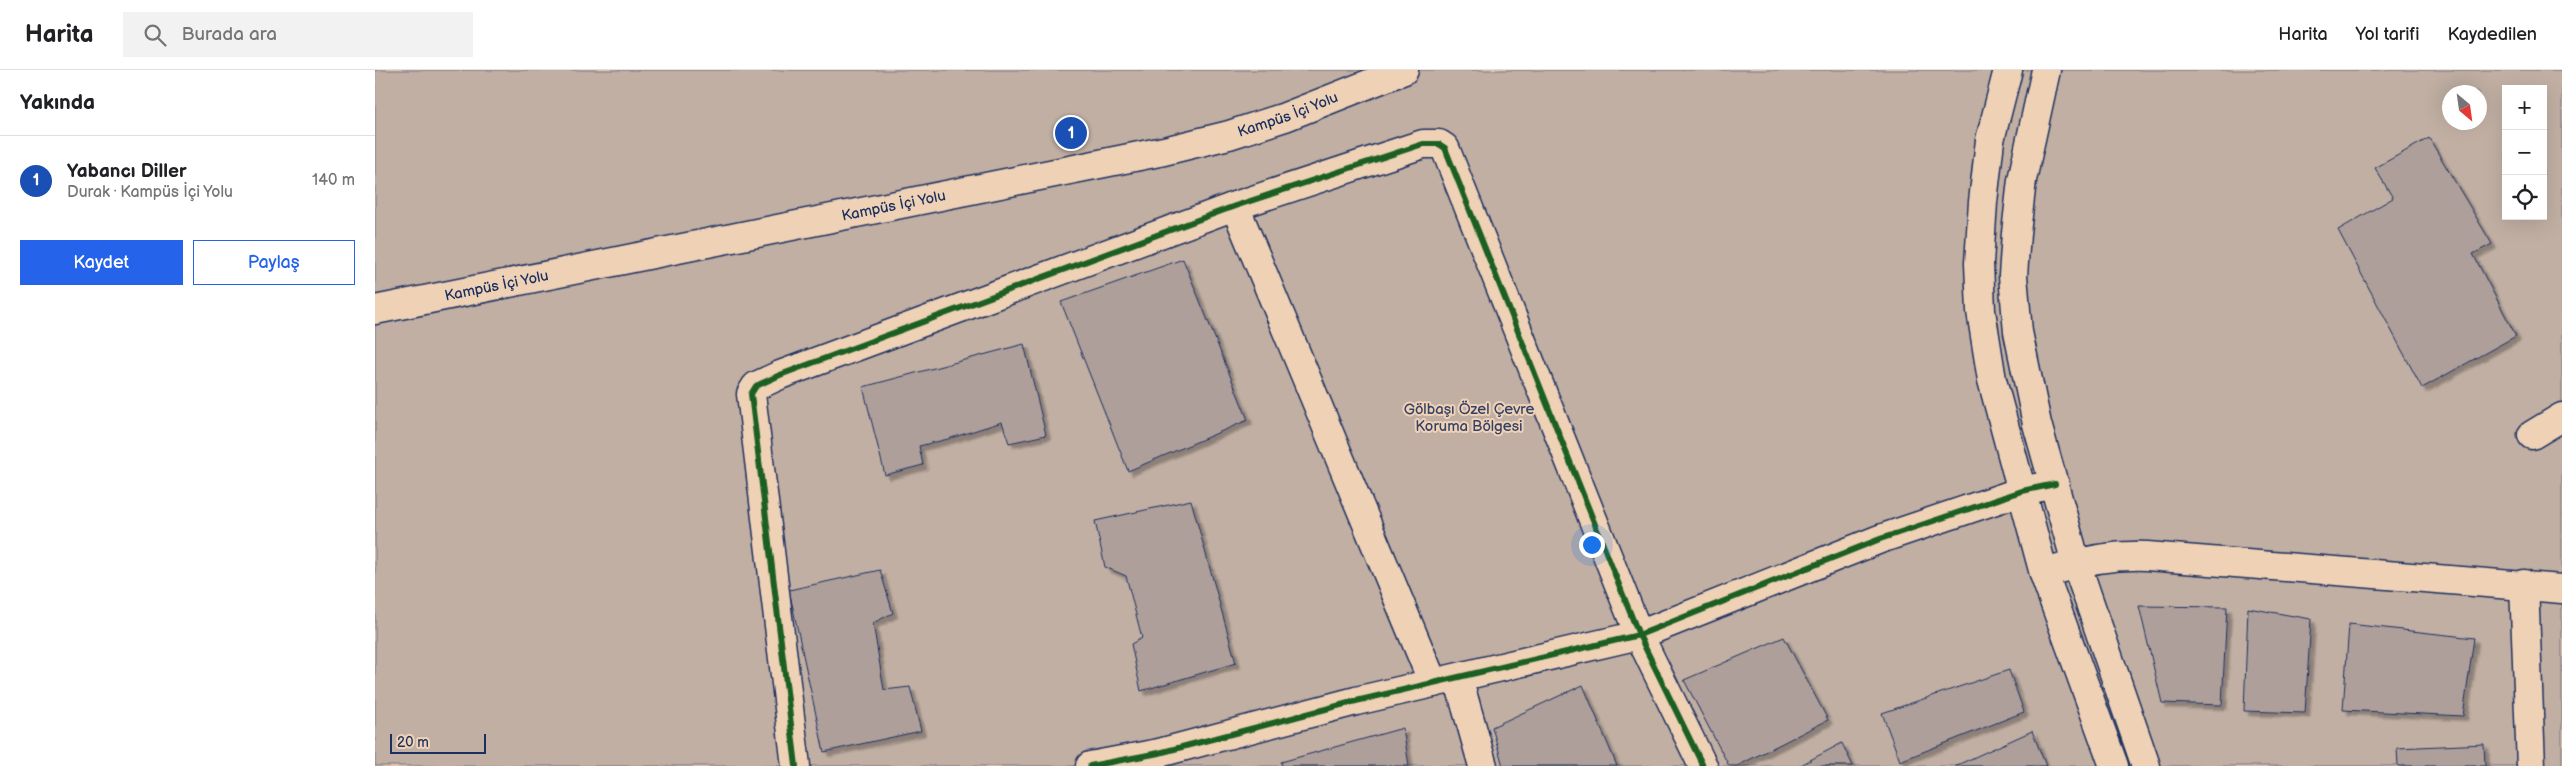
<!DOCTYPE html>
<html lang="tr">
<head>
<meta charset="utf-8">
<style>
	body { margin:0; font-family:"Balsamiq Sans",sans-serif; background:#f2f2f2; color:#202124 }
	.controls { position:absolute; right:15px; top:15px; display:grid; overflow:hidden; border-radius:0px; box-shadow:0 5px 20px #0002 }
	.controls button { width:45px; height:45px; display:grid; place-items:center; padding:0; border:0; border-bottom:1px solid #e0e0e0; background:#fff; color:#202124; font:25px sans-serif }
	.compass { position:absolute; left:2067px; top:15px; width:45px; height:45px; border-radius:50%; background:#fff; box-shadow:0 5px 20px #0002; rotate:151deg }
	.scale { position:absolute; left:15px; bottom:12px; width:96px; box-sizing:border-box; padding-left:5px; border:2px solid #1b2f5e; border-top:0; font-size:14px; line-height:18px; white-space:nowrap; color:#1b2f5e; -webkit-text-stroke:4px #efd2b6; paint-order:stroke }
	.you { position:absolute; left:1216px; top:474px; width:18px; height:18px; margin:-12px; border:4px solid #fff; border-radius:50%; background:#1a73e8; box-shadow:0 0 0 8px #1a73e833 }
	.badge { display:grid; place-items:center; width:32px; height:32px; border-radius:50%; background:#2563eb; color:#fff; font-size:16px; font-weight:700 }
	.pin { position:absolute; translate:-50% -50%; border:2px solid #fff; box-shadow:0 1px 5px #0006 }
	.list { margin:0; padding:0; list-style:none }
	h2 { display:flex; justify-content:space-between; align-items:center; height:65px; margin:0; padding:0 20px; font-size:21px }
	h2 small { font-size:16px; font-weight:400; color:#757577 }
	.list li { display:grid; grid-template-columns:32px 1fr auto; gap:15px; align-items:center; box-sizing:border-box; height:90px; padding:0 20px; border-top:1px solid #e0e0e0 }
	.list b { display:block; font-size:19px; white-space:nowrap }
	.list p { margin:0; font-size:16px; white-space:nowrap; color:#757577 }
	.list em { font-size:16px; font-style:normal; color:#757577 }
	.actions { display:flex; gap:10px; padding:15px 20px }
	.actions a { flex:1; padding:11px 0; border:1px solid #2563eb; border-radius:0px; text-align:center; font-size:18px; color:#2563eb }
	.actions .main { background:#2563eb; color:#fff }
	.icon { flex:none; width:28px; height:28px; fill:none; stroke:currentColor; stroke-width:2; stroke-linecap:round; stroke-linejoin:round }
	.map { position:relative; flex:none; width:2187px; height:696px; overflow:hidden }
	header { display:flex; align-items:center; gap:30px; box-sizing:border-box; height:70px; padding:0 25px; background:#fff; border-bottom:1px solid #e0e0e0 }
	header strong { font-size:24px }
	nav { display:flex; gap:28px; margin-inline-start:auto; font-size:18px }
	.search { width:350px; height:45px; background:#f2f2f2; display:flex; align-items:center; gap:12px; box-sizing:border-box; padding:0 18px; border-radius:0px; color:#757577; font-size:19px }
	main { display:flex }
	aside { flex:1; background:#fff }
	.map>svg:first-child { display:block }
	.green { fill:#c1afa3; stroke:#6e6f80; fill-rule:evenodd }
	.building { fill:#ae9f9b; stroke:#1b2f5e; filter:url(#shadow) }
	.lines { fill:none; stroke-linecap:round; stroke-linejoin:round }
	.minor-casing { stroke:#1b2f5e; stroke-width:31 }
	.minor { stroke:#efd2b6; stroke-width:28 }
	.cycleway-casing { stroke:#efd2b6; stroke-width:9 }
	.cycleway { stroke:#1b5e20; stroke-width:6 }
	.labels { text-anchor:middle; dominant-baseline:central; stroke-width:4; stroke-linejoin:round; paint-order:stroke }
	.street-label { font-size:15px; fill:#1b2f5e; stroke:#efd2b6 }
	.park-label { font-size:15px; fill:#344268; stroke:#efd2b6 }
</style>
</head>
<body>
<header>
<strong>Harita</strong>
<div class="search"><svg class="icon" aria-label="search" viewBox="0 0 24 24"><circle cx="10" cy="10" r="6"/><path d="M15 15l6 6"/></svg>Burada ara</div>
<nav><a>Harita</a><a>Yol tarifi</a><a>Kaydedilen</a></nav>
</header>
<main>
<aside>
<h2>Yakında<small></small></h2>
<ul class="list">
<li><span class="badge" style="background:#1a4fb4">1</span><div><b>Yabancı Diller</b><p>Durak · Kampüs İçi Yolu</p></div><em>140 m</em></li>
</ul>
<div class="actions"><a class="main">Kaydet</a><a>Paylaş</a></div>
</aside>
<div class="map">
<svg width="2187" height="696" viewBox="0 0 2187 696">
	<defs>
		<filter id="shadow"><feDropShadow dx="4.5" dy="4.5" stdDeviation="1" flood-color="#0004"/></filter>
	</defs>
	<rect width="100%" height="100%" fill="#e2c8b1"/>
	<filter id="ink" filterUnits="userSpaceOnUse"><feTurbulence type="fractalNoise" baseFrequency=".02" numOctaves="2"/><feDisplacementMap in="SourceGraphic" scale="10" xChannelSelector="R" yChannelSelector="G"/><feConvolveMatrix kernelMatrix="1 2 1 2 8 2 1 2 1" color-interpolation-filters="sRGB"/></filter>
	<g filter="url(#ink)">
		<path class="green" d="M 0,0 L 2187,0 L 2187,696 L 0,696 ZM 2131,19 L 2168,19 L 2168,146 L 2131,146 ZM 2074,22 L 2104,22 L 2104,52 L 2074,52 Z"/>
		<path class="building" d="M 2054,68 L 2117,174 L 2098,184 L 2141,266 L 2047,318 L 1963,160 L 2018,128 L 2000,98 Z
			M 808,189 L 873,350 L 753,401 L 686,232 Z
			M 649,274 L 671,365 L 634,373 L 627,352 L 573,369 L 544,376 L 548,395 L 510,405 L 488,317 Z
			M 816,430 L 861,593 L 766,621 L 756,574 L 767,568 L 751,506 L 730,497 L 720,451 Z
			M 505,500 L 518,543 L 498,553 L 509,620 L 535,617 L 546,661 L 449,682 L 414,520 Z
			M 1764,536 L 1852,537 L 1847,635 L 1787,633 Z
			M 1873,538 L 1936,549 L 1930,643 L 1869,641 Z
			M 1974,554 L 2099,568 L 2088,646 L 1968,640 Z
			M 1409,567 L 1453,650 L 1362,696 L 1354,696 L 1309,610 Z
			M 1634,600 L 1649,642 L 1525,691 L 1507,643 Z
			M 1208,615 L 1242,696 L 1128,696 L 1117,657 Z
			M 1028,658 L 1034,696 L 907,696 L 906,692 Z
			M 1657,661 L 1671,696 L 1580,696 Z
			M 1467,673 L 1478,696 L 1424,696 Z
			M 2109,674 L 2110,696 L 2023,696 L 2022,678 Z"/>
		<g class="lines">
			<defs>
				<g id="minor">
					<path d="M 1633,0 L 1615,70 L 1608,132 L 1604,193 L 1606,241 L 1617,310 L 1669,504 L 1739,696"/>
					<path d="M 1671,0 L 1647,110 L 1641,163 L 1638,206 L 1643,262 L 1662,354 L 1701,493 L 1771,696"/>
					<path d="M 860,136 L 1058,613"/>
					<path id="s1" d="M 0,240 L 789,81 L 854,65 L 910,47 L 1029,0"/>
					<path d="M 2157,365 L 2187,347"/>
					<path d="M 1684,499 C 1713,489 1742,485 1772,486 L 2187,519"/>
					<path d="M 2149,514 L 2156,696"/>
					<path d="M 1083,608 L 1108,696"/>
					<path d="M 421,696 L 376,324 L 381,316 L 405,305 L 860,136 L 1048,74 L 1064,74 L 1070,78 L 1264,565 L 1328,696"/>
					<path d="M 715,696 L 784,683 L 981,631 L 1264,565 L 1505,469 L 1647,421 L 1680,414"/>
				</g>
			</defs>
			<use href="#minor" class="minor-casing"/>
			<use href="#minor" class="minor"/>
			<defs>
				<path id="cycleway" d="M 421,696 L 376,324 L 381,316 L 405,305 L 860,136 L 1048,74 L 1064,74 L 1070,78 L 1264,565 L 1328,696
					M 715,696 L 784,683 L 981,631 L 1264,565 L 1505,469 L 1647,421 L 1680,414"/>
			</defs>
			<use href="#cycleway" class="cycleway-casing"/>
			<use href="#cycleway" class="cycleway"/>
		</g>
	</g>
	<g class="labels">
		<g class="street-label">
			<text stroke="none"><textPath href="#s1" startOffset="934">Kampüs İçi Yolu</textPath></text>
			<text stroke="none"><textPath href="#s1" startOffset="529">Kampüs İçi Yolu</textPath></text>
			<text stroke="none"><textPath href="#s1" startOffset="124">Kampüs İçi Yolu</textPath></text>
		</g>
		<g class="park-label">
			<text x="1094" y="339">Gölbaşı Özel Çevre<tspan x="1094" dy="17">Koruma Bölgesi</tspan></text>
		</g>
	</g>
</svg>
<div class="controls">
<button>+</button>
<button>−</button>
<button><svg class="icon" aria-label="locate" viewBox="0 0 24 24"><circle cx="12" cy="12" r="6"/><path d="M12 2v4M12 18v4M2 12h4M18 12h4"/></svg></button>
</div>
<svg class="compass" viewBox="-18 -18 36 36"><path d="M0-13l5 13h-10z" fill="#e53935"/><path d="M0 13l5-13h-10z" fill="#757577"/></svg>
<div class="scale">20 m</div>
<div class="you"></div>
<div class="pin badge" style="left:696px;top:63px;background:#1a4fb4">1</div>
</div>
</main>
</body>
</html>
